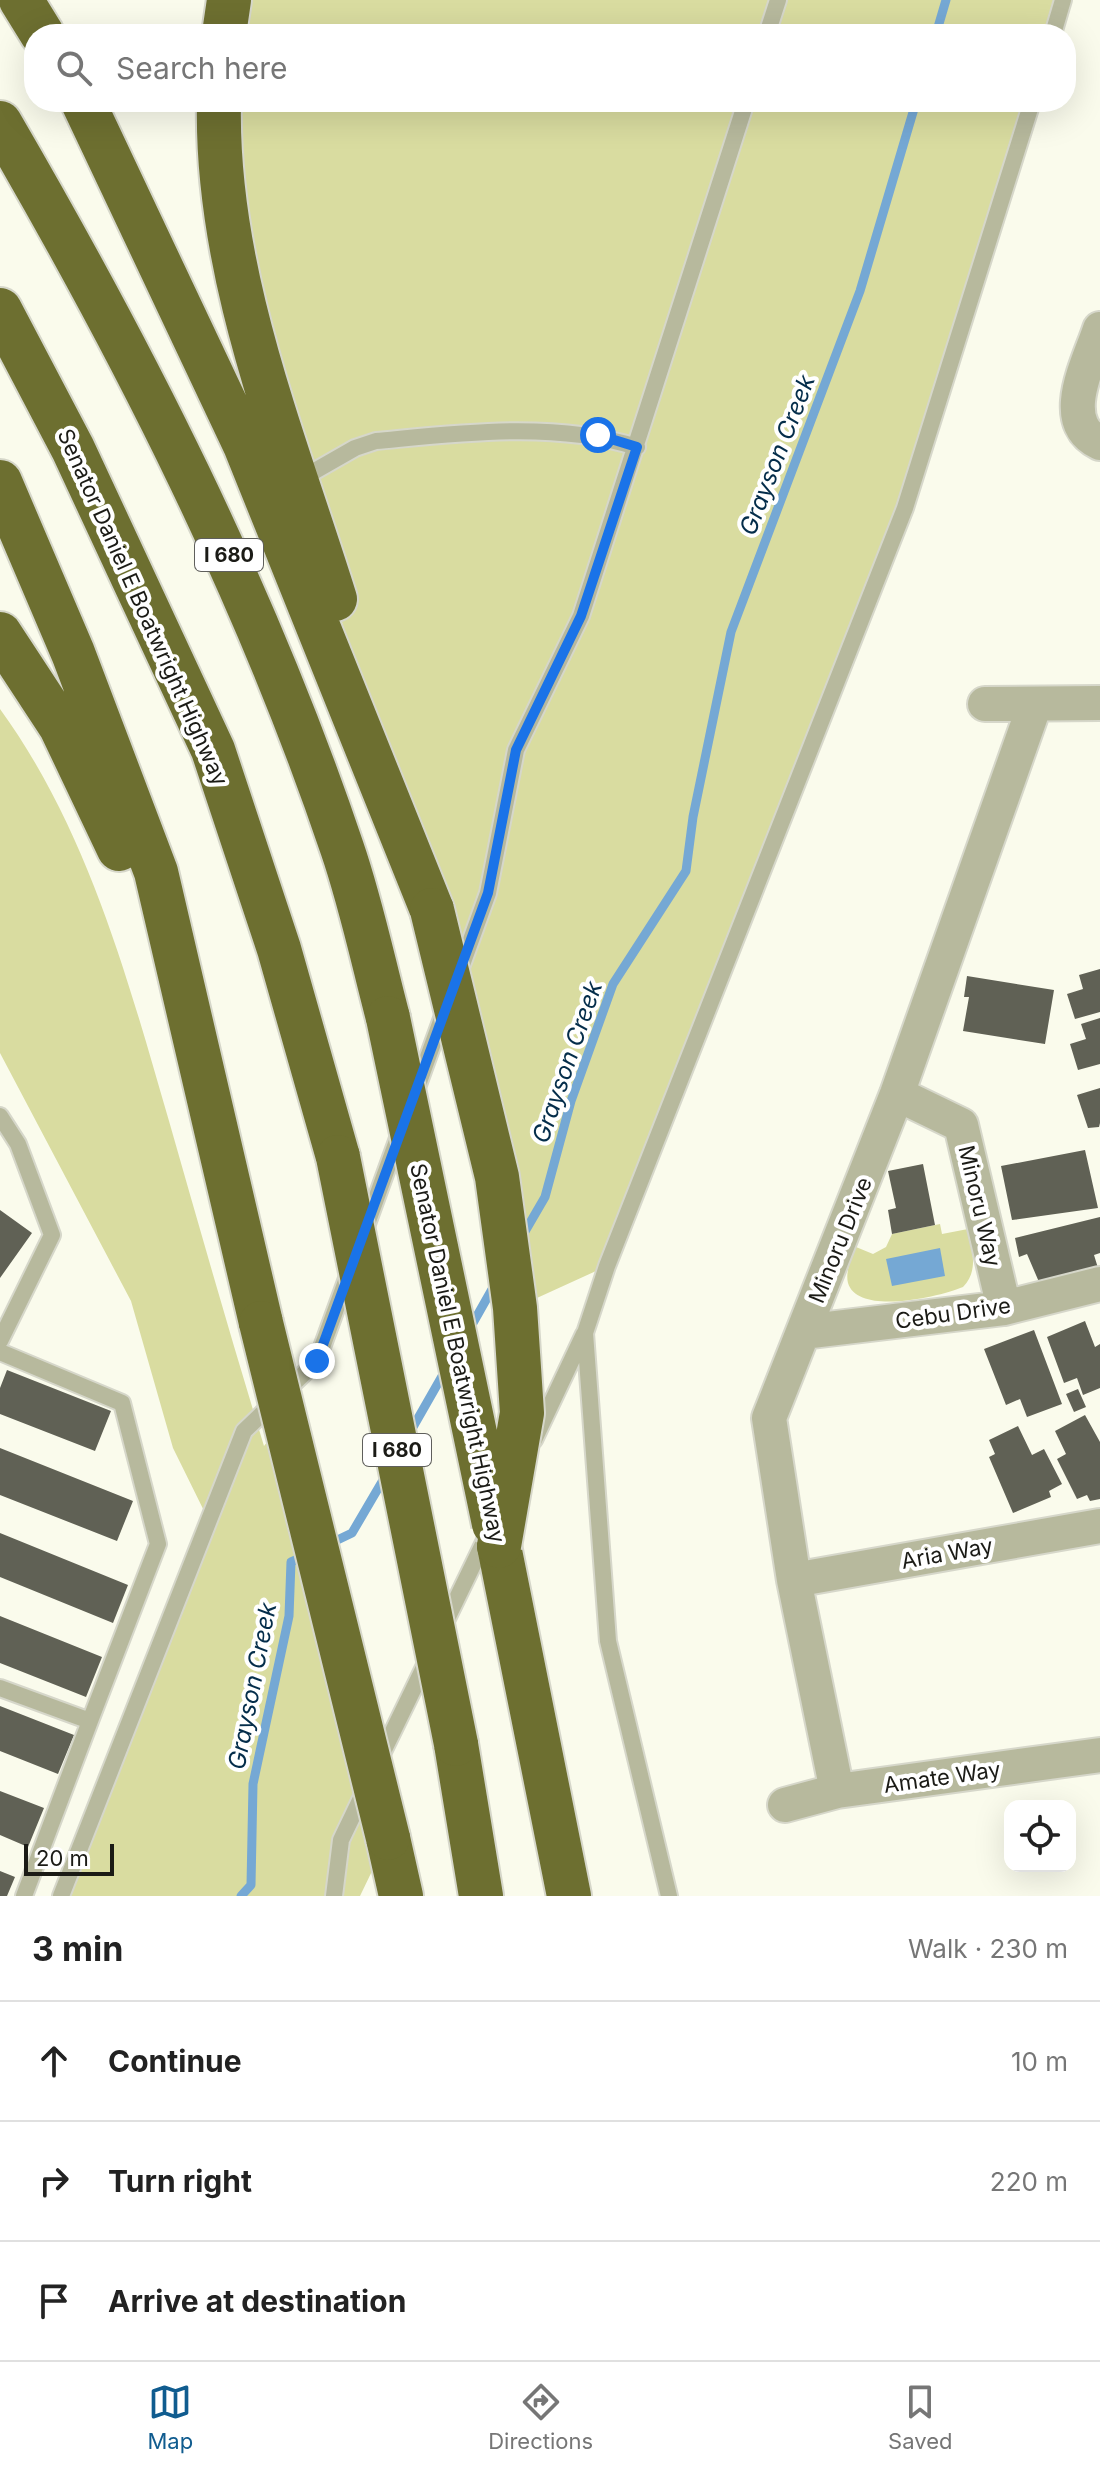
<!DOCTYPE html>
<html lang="en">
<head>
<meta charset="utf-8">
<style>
	body { margin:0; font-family:Inter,sans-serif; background:#f2f2f2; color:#222 }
	.controls { position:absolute; right:24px; bottom:24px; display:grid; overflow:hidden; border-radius:16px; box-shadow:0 8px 32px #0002 }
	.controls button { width:72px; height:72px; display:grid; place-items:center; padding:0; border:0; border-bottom:2px solid #e0e0e0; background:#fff; color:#222; font:40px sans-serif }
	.scale { position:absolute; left:24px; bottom:20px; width:90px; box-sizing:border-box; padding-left:8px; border:4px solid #1b1b16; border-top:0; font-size:22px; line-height:28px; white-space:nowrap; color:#1b1b16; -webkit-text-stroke:6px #fff; paint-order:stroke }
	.stop { position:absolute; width:24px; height:24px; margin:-18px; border:6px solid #1a73e8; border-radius:50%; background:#fff }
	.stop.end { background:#1a73e8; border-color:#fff; box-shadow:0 2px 8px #0008 }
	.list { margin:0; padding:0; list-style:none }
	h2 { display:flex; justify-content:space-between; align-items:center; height:104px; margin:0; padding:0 32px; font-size:34px }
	h2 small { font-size:26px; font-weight:400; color:#767676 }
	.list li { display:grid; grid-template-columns:52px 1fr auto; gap:24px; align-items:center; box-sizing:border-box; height:120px; padding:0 32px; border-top:2px solid #e0e0e0 }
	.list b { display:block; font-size:30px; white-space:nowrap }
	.list em { font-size:26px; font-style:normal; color:#767676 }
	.icon { flex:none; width:44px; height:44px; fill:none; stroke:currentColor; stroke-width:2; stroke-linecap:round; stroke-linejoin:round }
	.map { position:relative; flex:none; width:1100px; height:1896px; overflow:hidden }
	.search { position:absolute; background:#fff; box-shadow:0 8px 32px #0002; left:24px; right:24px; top:24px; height:88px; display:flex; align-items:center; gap:20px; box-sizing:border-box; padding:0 28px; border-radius:32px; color:#767676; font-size:30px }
	.sheet { height:464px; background:#fff }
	nav { display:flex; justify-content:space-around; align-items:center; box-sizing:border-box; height:112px; border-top:2px solid #e0e0e0; background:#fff; font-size:22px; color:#767676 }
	nav a { display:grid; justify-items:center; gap:4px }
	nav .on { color:#105c8f }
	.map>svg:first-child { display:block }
	.green { fill:#d9dca0 }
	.water { fill:#75a8d4 }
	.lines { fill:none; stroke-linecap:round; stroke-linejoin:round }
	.stream { stroke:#75a8d4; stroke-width:9 }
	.building { fill:#606155 }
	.lane-casing { stroke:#d6d7ca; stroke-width:20 }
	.street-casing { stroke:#d6d7ca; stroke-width:38 }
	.highway-casing { stroke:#d6d7ca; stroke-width:48 }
	.lane { stroke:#b7b99d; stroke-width:16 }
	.street { stroke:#b7b99d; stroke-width:34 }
	.highway { stroke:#6d6f30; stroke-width:44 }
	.highway-bridge-casing { stroke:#d6d7ca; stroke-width:48; stroke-linecap:butt }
	.highway-bridge { stroke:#6d6f30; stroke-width:44 }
	.route { stroke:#1a73e8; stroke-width:10 }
	.labels { text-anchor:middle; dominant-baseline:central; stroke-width:8; stroke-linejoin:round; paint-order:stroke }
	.shield { fill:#fff; stroke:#5f5f5c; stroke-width:2 }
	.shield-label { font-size:20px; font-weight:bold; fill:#1b1b16 }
	.street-label { font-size:22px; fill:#1b1b16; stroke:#fff }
	.water-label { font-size:24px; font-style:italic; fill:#042d4a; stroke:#fff }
</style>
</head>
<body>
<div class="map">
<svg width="1100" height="1896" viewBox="0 0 1100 1896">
	<rect width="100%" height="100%" fill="#fafbec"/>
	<path class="green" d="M 229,0 L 1063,0 L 1053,34 L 224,34 Z
		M 219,102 L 1032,102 L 905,508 L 607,1266 L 515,1308 L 432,910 L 253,338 Z
		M 0,709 C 88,830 128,980 169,1121 C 200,1230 231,1338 264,1446 L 285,1419 L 388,1838 L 360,1896 L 61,1896 L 210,1523 L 173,1448 L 131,1301 L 0,1053 Z
		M 940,1224 L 942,1234 L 968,1229 C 972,1250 979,1271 963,1287 C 939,1297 858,1316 848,1283 C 845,1271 852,1257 856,1247 L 873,1254 L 886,1247 L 892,1234 Z"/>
	<path class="water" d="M 940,1248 L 945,1276 L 892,1286 L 886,1259 Z"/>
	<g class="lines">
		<path class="stream" d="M 936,34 L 946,0
			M 520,1240 L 545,1197 L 571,1101 L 613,984 L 686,871 L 693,817 L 731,632 L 860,291 L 916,102
			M 469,1330 L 495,1284
			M 409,1434 L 445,1371
			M 329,1544 L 352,1533 L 386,1475
			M 241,1896 L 251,1885 L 253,1784 L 289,1616 L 291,1562 L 305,1556"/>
	</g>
	<path class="building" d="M 1100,969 L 1100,1012 L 1075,1019 L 1067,994 L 1083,989 L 1079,975 Z
		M 967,976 L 1054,990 L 1045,1044 L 963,1031 L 969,997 L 964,997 Z
		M 1100,1018 L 1100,1064 L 1078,1070 L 1070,1044 L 1086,1039 L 1081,1024 Z
		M 1100,1088 L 1100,1123 L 1099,1127 L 1088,1128 L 1077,1095 Z
		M 1085,1150 L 1098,1208 L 1012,1220 L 1001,1166 Z
		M 923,1164 L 935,1225 L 892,1234 L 888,1210 L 896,1208 L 888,1171 Z
		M 0,1210 L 32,1233 L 0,1278 Z
		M 1100,1217 L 1100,1253 L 1094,1255 L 1098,1268 L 1039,1282 L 1027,1254 L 1019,1257 L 1015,1238 Z
		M 1085,1321 L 1095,1347 L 1100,1344 L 1100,1388 L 1083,1395 L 1077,1378 L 1064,1383 L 1047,1337 Z
		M 1034,1330 L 1062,1404 L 1027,1417 L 1020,1399 L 1006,1405 L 984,1349 Z
		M 7,1370 L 111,1411 L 95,1451 L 0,1414 L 0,1388 Z
		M 1078,1389 L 1086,1407 L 1074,1412 L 1066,1394 Z
		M 1085,1415 L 1100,1442 L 1100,1499 L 1090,1501 L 1087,1495 L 1077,1499 L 1057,1459 L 1066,1454 L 1055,1431 Z
		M 1018,1426 L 1032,1455 L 1044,1449 L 1062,1484 L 1049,1491 L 1051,1497 L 1013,1513 L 989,1457 L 995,1454 L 989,1440 Z
		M 0,1448 L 133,1501 L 117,1541 L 0,1495 Z
		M 0,1533 L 128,1585 L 113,1623 L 0,1577 Z
		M 0,1616 L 102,1657 L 86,1697 L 0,1663 Z
		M 0,1706 L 74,1735 L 58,1774 L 0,1751 Z
		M 0,1791 L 44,1808 L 28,1847 L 0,1835 Z
		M 0,1871 L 15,1877 L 7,1896 L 0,1896 Z"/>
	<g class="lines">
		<defs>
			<path id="lane" d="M 767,34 L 778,0
				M 1053,34 L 1063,0
				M 299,480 L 355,448 L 376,441 C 462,433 554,421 637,447
				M 459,973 L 488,893 L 516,750 L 581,616 L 746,102
				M 415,1093 L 445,1010
				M 0,1116 L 18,1144 L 52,1235 L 0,1341
				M 364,1232 L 401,1130
				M 0,1352 L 122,1403 L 158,1544 L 90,1721
				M 534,1440 L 584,1334
				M 443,1627 L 487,1536
				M 0,1688 L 90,1721 L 24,1896
				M 379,1760 L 428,1659
				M 61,1896 L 244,1431 L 317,1361 L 349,1273
				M 334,1896 L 341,1840 L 366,1788
				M 669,1896 L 608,1641 L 585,1333 L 607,1266 L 905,508 L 1032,102"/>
			<path id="street" d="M 1100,329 C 1089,363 1056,422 1100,443
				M 985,704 L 1100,703
				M 897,1094 L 961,1125 L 1004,1308
				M 803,1332 L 1004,1308 L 1100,1284
				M 794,1580 L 1100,1526
				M 837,1791 L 794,1580 L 769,1418 L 897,1094 L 1035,704
				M 785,1805 L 837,1791 L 1100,1755"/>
			<path id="highway" d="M 21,0 L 42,34
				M 224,34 L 229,0
				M 83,102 L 245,445 L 432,910
				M 219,102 C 215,272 285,439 335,599
				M 0,123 C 135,355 256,593 342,848 C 361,903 373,961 388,1018
				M 0,310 L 73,449 L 213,750 L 279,949 L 338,1157
				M 0,482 L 73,653 L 156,872 L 261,1323
				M 0,634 L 61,727 L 119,849
				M 499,1546 L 569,1896
				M 456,1744 L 481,1896
				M 388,1838 L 401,1896"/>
		</defs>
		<use href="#lane" class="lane-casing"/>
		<use href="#street" class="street-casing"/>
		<use href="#highway" class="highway-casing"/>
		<use href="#lane" class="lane"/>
		<use href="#street" class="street"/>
		<use href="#highway" class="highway"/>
		<defs>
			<path id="highway-bridge" d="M 432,910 L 497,1177 L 515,1308 L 522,1413 L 499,1546
				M 388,1018 L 494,1524
				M 338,1157 L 456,1744
				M 261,1323 L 388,1838"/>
		</defs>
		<use href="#highway-bridge" class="highway-bridge-casing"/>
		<use href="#highway-bridge" class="highway-bridge"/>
	</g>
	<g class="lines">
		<path class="route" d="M 317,1361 L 488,893 L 516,750 L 581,616 L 637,447 L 598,435"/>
	</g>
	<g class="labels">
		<g class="shield">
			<rect x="195" y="539" width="68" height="32" rx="6"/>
			<rect x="363" y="1434" width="68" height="32" rx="6"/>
		</g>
		<g class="shield-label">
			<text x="229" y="555">I 680</text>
			<text x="397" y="1450">I 680</text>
		</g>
		<g class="street-label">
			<text transform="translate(143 607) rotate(66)">Senator Daniel E Boatwright Highway</text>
			<text transform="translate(980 1206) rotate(77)">Minoru Way</text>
			<text transform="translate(840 1240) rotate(-68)">Minoru Drive</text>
			<text transform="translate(953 1313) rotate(-8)">Cebu Drive</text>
			<text transform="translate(458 1353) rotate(78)">Senator Daniel E Boatwright Highway</text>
			<text transform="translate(947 1553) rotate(-10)">Aria Way</text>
			<text transform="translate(942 1777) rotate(-8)">Amate Way</text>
		</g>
		<g class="water-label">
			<text transform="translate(777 455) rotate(-69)">Grayson Creek</text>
			<text transform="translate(567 1062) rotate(-71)">Grayson Creek</text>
			<text transform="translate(252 1686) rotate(-79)">Grayson Creek</text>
		</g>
	</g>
</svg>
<div class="controls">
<button><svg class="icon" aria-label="locate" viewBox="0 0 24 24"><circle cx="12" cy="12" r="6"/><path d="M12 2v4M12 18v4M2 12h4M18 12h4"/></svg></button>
</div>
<div class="scale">20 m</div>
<div class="stop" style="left:598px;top:435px"></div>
<div class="stop end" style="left:317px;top:1361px"></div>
<div class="search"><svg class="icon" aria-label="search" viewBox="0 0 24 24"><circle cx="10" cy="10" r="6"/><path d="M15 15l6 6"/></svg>Search here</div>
</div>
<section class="sheet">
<h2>3 min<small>Walk · 230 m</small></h2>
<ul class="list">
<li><svg class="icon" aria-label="ahead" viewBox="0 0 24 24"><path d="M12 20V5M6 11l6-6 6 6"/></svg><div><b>Continue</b></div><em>10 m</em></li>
<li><svg class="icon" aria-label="right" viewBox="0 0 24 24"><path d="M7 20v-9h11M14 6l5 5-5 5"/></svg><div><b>Turn right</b></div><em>220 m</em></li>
<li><svg class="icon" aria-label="arrive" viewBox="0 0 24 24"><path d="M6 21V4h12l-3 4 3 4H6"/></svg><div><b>Arrive at destination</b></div></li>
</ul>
</section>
<nav>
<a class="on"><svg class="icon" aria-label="map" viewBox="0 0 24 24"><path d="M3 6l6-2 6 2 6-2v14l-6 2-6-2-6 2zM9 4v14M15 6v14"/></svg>Map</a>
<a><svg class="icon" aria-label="directions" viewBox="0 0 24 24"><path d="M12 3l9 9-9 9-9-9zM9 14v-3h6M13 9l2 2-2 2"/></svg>Directions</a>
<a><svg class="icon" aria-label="saved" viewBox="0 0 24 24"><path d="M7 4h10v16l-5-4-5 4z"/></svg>Saved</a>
</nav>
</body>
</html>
